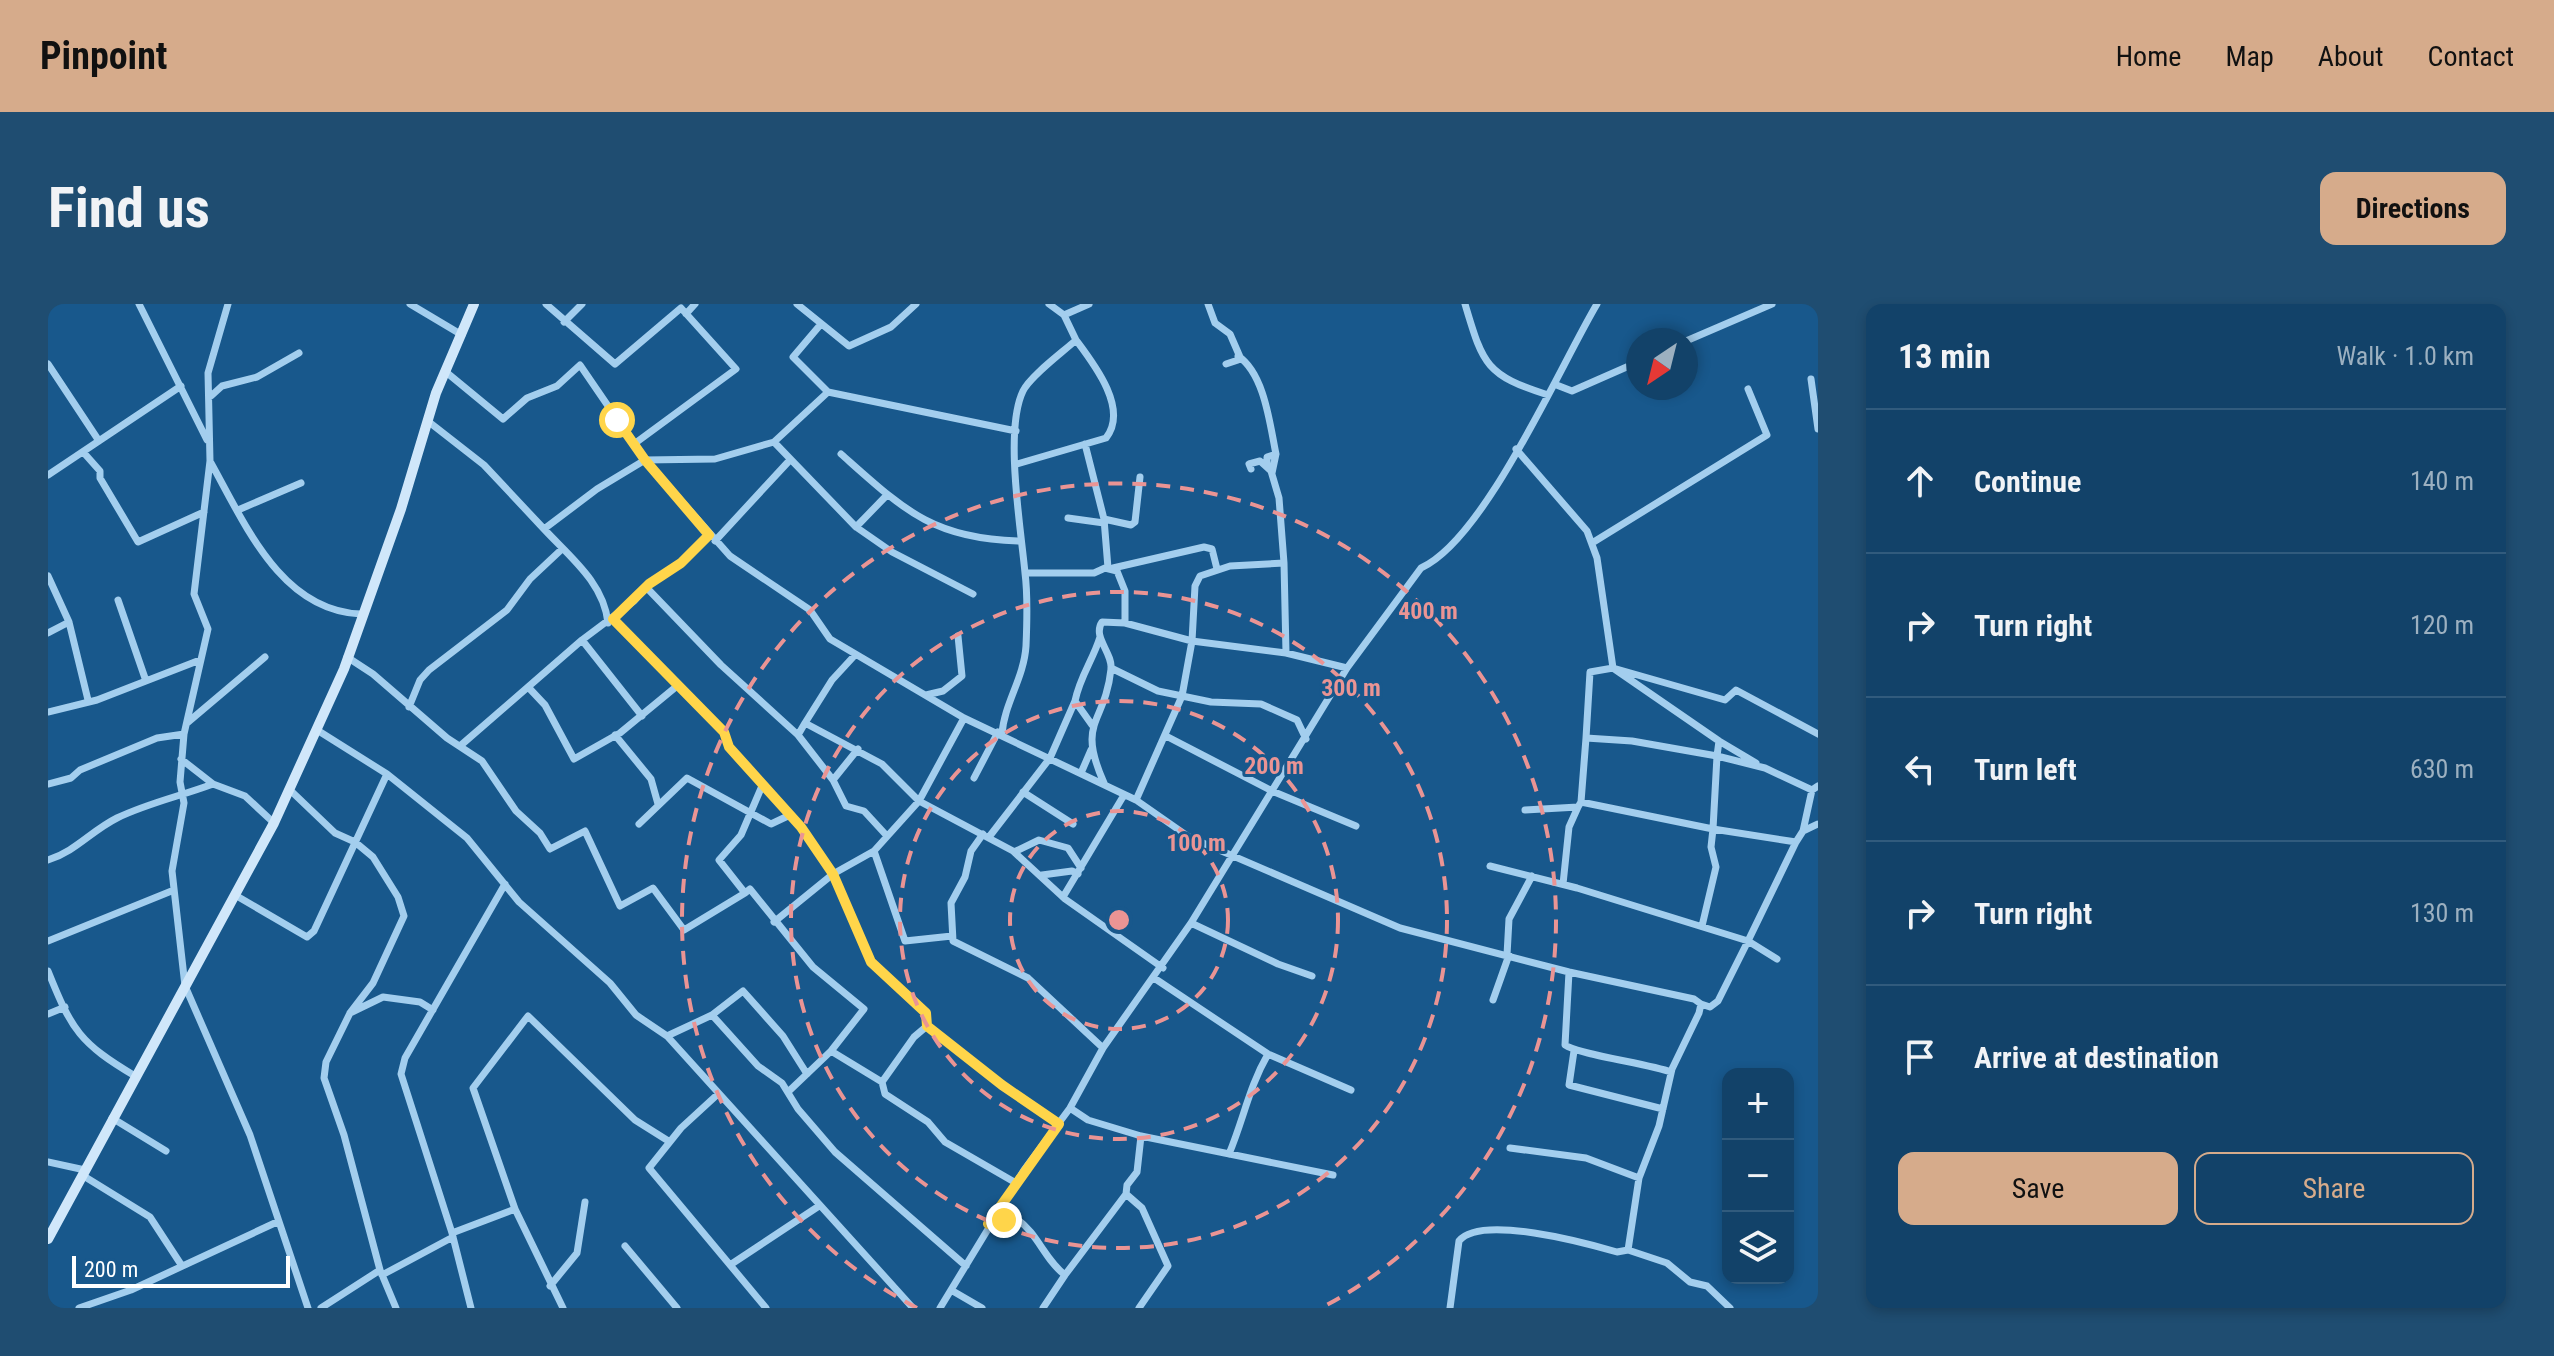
<!DOCTYPE html>
<html lang="en">
<head>
<meta charset="utf-8">
<style>
	body { margin:0; font-family:"Roboto Condensed",sans-serif; background:#1f4d71; color:#f1f3f6 }
	.controls { position:absolute; right:24px; bottom:24px; display:grid; overflow:hidden; border-radius:16px; box-shadow:0 4px 12px #0003 }
	.controls button { width:72px; height:72px; display:grid; place-items:center; padding:0; border:0; border-bottom:2px solid #315b7d; background:#124269; color:#f1f3f6; font:40px sans-serif }
	.compass { position:absolute; left:1578px; top:24px; width:72px; height:72px; border-radius:50%; background:#124269; box-shadow:0 4px 12px #0003; rotate:215deg }
	.scale { position:absolute; left:24px; bottom:20px; width:218px; box-sizing:border-box; padding-left:8px; border:4px solid #fff; border-top:0; font-size:22px; line-height:28px; white-space:nowrap; color:#fff; -webkit-text-stroke:6px #18588c; paint-order:stroke }
	.stop { position:absolute; width:24px; height:24px; margin:-18px; border:6px solid #ffd54a; border-radius:50%; background:#fff }
	.stop.end { background:#ffd54a; border-color:#fff; box-shadow:0 2px 8px #0008 }
	.list { margin:0; padding:0; list-style:none }
	h2 { display:flex; justify-content:space-between; align-items:center; height:104px; margin:0; padding:0 32px; font-size:34px }
	h2 small { font-size:26px; font-weight:400; color:#9cb0c0 }
	.list li { display:grid; grid-template-columns:52px 1fr auto; gap:24px; align-items:center; box-sizing:border-box; height:144px; padding:0 32px; border-top:2px solid #315b7d }
	.list b { display:block; font-size:30px; white-space:nowrap }
	.list em { font-size:26px; font-style:normal; color:#9cb0c0 }
	.actions { display:flex; gap:16px; padding:24px 32px }
	.actions a { flex:1; padding:18px 0; border:2px solid #d6ab8b; border-radius:16px; text-align:center; font-size:28px; color:#d6ab8b }
	.actions .main { background:#d6ab8b; color:#111 }
	.icon { flex:none; width:44px; height:44px; fill:none; stroke:currentColor; stroke-width:2; stroke-linecap:round; stroke-linejoin:round }
	.map { position:relative; flex:none; width:1770px; height:1004px; overflow:hidden; border-radius:16px }
	header { display:flex; align-items:center; gap:48px; box-sizing:border-box; height:112px; padding:0 40px; background:#d6ab8b; color:#111 }
	header strong { font-size:38px }
	nav { display:flex; gap:44px; margin-inline-start:auto; font-size:28px }
	.intro { display:flex; align-items:center; justify-content:space-between; box-sizing:border-box; height:192px; padding:0 48px }
	h1 { margin:0; font-size:56px }
	.button { padding:20px 36px; border-radius:16px; background:#d6ab8b; color:#111; font-size:28px; font-weight:700 }
	main { display:flex; gap:48px; padding:0 48px }
	aside { flex:1; background:#124269; border-radius:16px; box-shadow:0 4px 12px #0003 }
	.map>svg:first-child { display:block }
	.lines { fill:none; stroke-linecap:round; stroke-linejoin:round }
	.street { stroke:#a3ceee; stroke-width:7 }
	.secondary { stroke:#d0e7fa; stroke-width:10 }
	.route { stroke:#ffd54a; stroke-width:10 }
	.ring { fill:none; stroke:#ea9494; stroke-width:4; stroke-dasharray:14 10 }
	.centre { fill:#ea9494; stroke:#18588c; stroke-width:4 }
	.ring-label { font-size:24px; text-anchor:middle; font-weight:bold; fill:#ea9494; stroke:#18588c; stroke-width:6; stroke-linejoin:round; paint-order:stroke }
</style>
</head>
<body>
<header>
<strong>Pinpoint</strong>
<nav><a>Home</a><a>Map</a><a>About</a><a>Contact</a></nav>
</header>
<div class="intro"><h1>Find us</h1><a class="button">Directions</a></div>
<main>
<div class="map">
<svg width="1770" height="1004" viewBox="0 0 1770 1004">
	<rect width="100%" height="100%" fill="#18588c"/>
	<g class="lines">
		<path class="street" d="M 91,0 L 159,136
			M 180,0 L 160,69 L 162,157 L 146,290 L 160,325 L 136,430 L 132,478 L 136,499 L 124,567 L 137,682 L 202,831 L 260,1004
			M 362,0 L 414,31
			M 498,0 L 567,60 L 633,4 L 688,65 L 586,140
			M 749,0 L 801,42 L 843,23 L 868,0
			M 1160,0 L 1167,19 L 1182,30 L 1192,53
			M 1417,0 C 1435,60 1437,71 1500,91
			M 638,10 L 647,0
			M 1016,11 L 1041,0
			M 516,18 L 534,0
			M 773,20 L 745,53 L 780,88
			M 1638,37 L 1724,0
			M 0,60 L 51,137
			M 1178,60 L 1190,56 L 1190,52 C 1217,70 1222,122 1228,150
			M 398,68 L 455,115 L 479,94 L 509,82 L 532,61 L 597,156 L 682,252 L 762,306 L 782,335 L 916,414 L 1088,496 L 1141,533 L 1352,624 L 1521,668 L 1646,695 L 1653,700 L 1651,709 L 1624,765 L 1611,822 L 1591,874 L 1580,946
			M 1763,75 L 1770,125
			M 1506,80 L 1524,87 L 1590,58
			M 163,92 L 174,82 L 209,73 L 251,49
			M 381,118 L 436,161 L 496,225 L 549,185 L 597,156 L 667,155 L 726,138
			M 1037,140 L 1056,215 L 1060,264
			M 1468,145 L 1539,227 L 1549,254 L 1565,364 L 1677,396 L 1688,386 L 1770,430
			M 36,149 L 52,167 L 52,174 L 90,238 L 156,208
			M 793,150 C 855,205 884,235 972,237
			M 163,159 C 197,220 233,307 313,310
			M 969,160 L 1058,134 C 1081,105 1046,60 1028,36
			M 1219,162 L 1219,153 L 1228,150 L 1224,169
			M 1203,165 L 1201,160 L 1212,157 L 1223,167 L 1231,194 L 1236,259
			M 0,171 L 133,82
			M 839,191 L 808,223 L 726,138 L 780,88 L 968,127
			M 190,206 L 253,179
			M 1020,214 L 1056,219
			M 1056,215 L 1083,221 L 1087,218 L 1092,173
			M 808,223 L 844,248 L 925,290
			M 496,225 C 522,253 556,279 560,319
			M 667,237 L 741,157
			M 1544,239 L 1719,131 L 1700,85
			M 1065,264 L 1156,243 L 1164,245 L 1169,265
			M 978,269 L 1046,269 L 1057,264 L 1069,267 L 1077,287 L 1077,319
			M 0,272 L 21,318 L 40,396
			M 598,283 L 673,361 L 750,431 L 785,476 L 810,445
			M 70,296 L 98,377
			M 565,315 L 676,428 L 681,443 L 753,523 L 785,570 L 823,658 L 878,709 L 879,722 L 954,781 L 1011,820
			M 0,329 L 21,318
			M 534,336 L 594,412
			M 299,353 L 325,370 L 399,434 L 434,457 L 468,507 L 492,529 L 502,545 L 537,527 L 572,602 L 605,584 L 636,626 L 697,589
			M 1063,364 L 1110,387 L 1163,398 L 1213,400 L 1249,416 L 1258,435
			M 481,384 L 497,401 L 526,455 L 572,429 L 629,382
			M 878,391 L 895,387 L 914,372 L 910,332
			M 1027,397 C 1032,372 1045,356 1052,333
			M 361,403 L 372,376 L 381,366 L 459,306 L 482,275 L 514,245
			M 0,408 L 49,396 L 152,356
			M 139,419 L 217,353
			M 757,419 L 784,376 L 807,351
			M 269,426 L 339,470 L 419,534 L 471,598 L 562,679 L 588,711 L 619,732 L 865,1004
			M 954,430 C 956,400 976,374 978,342 C 979,319 980,292 977,269 C 973,225 956,126 975,87 C 982,72 1015,48 1028,36 L 1016,11 L 1001,0
			M 567,431 L 603,475 L 610,500
			M 750,431 L 757,419 L 834,460 L 871,497 L 965,547 L 1017,595 L 1115,664
			M 1118,432 L 1224,487 L 1308,522
			M 1538,434 L 1542,368 L 1565,364 L 1671,437 L 1669,452 L 1717,464 L 1764,486
			M 1671,437 L 1708,459
			M 412,442 L 534,336 L 586,297 L 601,280 L 633,259 L 661,231
			M 133,455 L 165,480 L 197,492 L 226,519
			M 1033,469 L 1043,446
			M 926,474 L 950,428
			M 785,476 L 798,502 L 816,507 L 839,532
			M 1056,479 C 1028,416 1057,421 1063,365 C 1065,349 1044,333 1054,318 L 1077,319 L 1144,337 L 1238,349 L 1299,364
			M 0,480 L 23,474 L 32,466 L 109,434 L 136,430
			M 714,482 L 693,531 L 671,556 L 697,589 L 702,585 L 765,663 L 816,705 L 783,747 L 740,788
			M 242,486 L 287,529 L 307,538 L 325,553 L 350,593 L 356,612 L 325,679 L 302,709 L 278,758 L 276,774 L 296,831 L 332,966
			M 975,488 L 1025,520
			M 1088,496 L 1134,392 L 1144,337 L 1147,282 L 1152,272 L 1182,262 L 1236,259 L 1238,349
			M 1530,503 L 1533,498 L 1665,525 L 1663,543 L 1668,563 L 1654,622
			M 1477,506 L 1530,503 L 1521,523 L 1515,580
			M 591,520 L 639,474 L 723,520 L 742,511
			M 1755,527 L 1770,520
			M 935,530 L 923,547 L 917,573 L 903,599 L 905,637 L 980,674 L 1055,744
			M 941,533 L 1002,454 L 1027,397 L 1044,421
			M 1748,538 L 1755,527 L 1764,486 L 1770,482
			M 826,547 L 857,637 L 904,632
			M 966,548 L 991,536 L 1020,544 L 1033,564
			M 0,556 C 28,547 43,527 69,514 C 100,499 133,492 165,480
			M 1442,562 L 1529,584 L 1700,637 L 1748,538 L 1665,525 L 1669,452 L 1584,437 L 1538,434 L 1533,498
			M 994,571 L 1024,567 L 1030,570
			M 187,591 L 259,633 L 266,627 L 339,470
			M 1015,593 L 1076,491
			M 726,618 L 785,570 L 826,547 L 871,497 L 916,414
			M 1143,619 L 1230,660 L 1264,672
			M 0,637 L 126,586
			M 1459,651 L 1461,615 L 1484,572
			M 0,667 C 24,727 32,739 87,772
			M 1521,668 L 1517,741 C 1529,750 1601,760 1623,768
			M 1106,674 L 1220,750 L 1303,786
			M 1445,696 L 1461,651
			M 1653,700 L 1662,703 L 1670,697 L 1700,637 L 1729,655
			M 302,709 L 335,693 L 372,698 L 385,706
			M 0,710 L 17,703
			M 619,732 L 664,711
			M 783,747 L 834,778 L 837,790 L 880,818 L 897,838 L 968,879
			M 1526,747 L 1521,781 L 1615,805
			M 759,770 L 735,732 L 695,687 L 664,711 L 710,762 L 734,779 L 750,805 L 787,848 L 918,962
			M 834,778 L 866,733 L 879,722
			M 670,790 L 633,824 L 601,864 L 718,1004
			M 1022,804 L 1040,816 L 1093,832 L 1285,871
			M 64,814 L 118,847
			M 1462,844 L 1538,854 L 1591,874
			M 1181,850 C 1196,814 1201,783 1220,750
			M 0,858 L 37,866
			M 34,871 L 102,913 L 134,962
			M 1078,890 L 1094,904 L 1120,962 L 1091,1004
			M 467,905 L 515,1004
			M 940,920 L 969,915 C 990,930 997,956 1017,971 L 1078,890 L 1079,881 L 1089,868 L 1093,832
			M 404,929 L 467,905 L 425,784 L 480,712 L 587,816 L 622,838
			M 577,942 L 629,1004
			M 682,961 L 771,902
			M 334,971 L 405,933
			M 502,982 L 529,949 L 537,898
			M 903,986 L 934,1004
			M 31,1004 L 83,986 L 229,918
			M 273,1004 L 332,966 L 348,1004
			M 423,1004 L 404,929 L 353,770 L 357,754 L 457,580
			M 892,1004 L 976,866 L 1022,804 L 1055,744 L 1143,619 L 1299,364 L 1373,264 C 1437,235 1511,64 1549,0
			M 995,1004 L 1017,971
			M 1402,1004 L 1411,937 C 1432,910 1538,939 1569,948 L 1580,946 L 1619,959 L 1642,978 L 1659,982 L 1682,1004"/>
		<path class="secondary" d="M 0,935 L 226,519 L 296,365 L 353,205 L 388,89 L 426,0"/>
	</g>
	<g class="lines">
		<path class="route" d="M 569,116 L 597,156 L 661,231 L 633,259 L 601,280 L 565,315 L 676,428 L 681,443 L 753,523 L 785,570 L 823,658 L 878,709 L 879,722 L 954,781 L 1011,820 L 940,920 L 956,916"/>
	</g>
	<g class="ring">
		<circle cx="1071" cy="616" r="109"/>
		<circle cx="1071" cy="616" r="219"/>
		<circle cx="1071" cy="616" r="328"/>
		<path d="M869 1004A437 437 0 1 1 1273 1004"/>
	</g>
	<circle cx="1071" cy="616" r="12" class="centre"/>
	<g class="ring-label">
		<text x="1380" y="315">400 m</text>
		<text x="1303" y="392">300 m</text>
		<text x="1226" y="470">200 m</text>
		<text x="1148" y="547">100 m</text>
	</g>
</svg>
<div class="controls">
<button>+</button>
<button>−</button>
<button><svg class="icon" aria-label="layers" viewBox="0 0 24 24"><path d="M12 4l9 5-9 5-9-5zM3 14l9 5 9-5"/></svg></button>
</div>
<svg class="compass" viewBox="-18 -18 36 36"><path d="M0-13l5 13h-10z" fill="#e53935"/><path d="M0 13l5-13h-10z" fill="#9cb0c0"/></svg>
<div class="scale">200 m</div>
<div class="stop" style="left:569px;top:116px"></div>
<div class="stop end" style="left:956px;top:916px"></div>
</div>
<aside>
<h2>13 min<small>Walk · 1.0 km</small></h2>
<ul class="list">
<li><svg class="icon" aria-label="ahead" viewBox="0 0 24 24"><path d="M12 20V5M6 11l6-6 6 6"/></svg><div><b>Continue</b></div><em>140 m</em></li>
<li><svg class="icon" aria-label="right" viewBox="0 0 24 24"><path d="M7 20v-9h11M14 6l5 5-5 5"/></svg><div><b>Turn right</b></div><em>120 m</em></li>
<li><svg class="icon" aria-label="left" viewBox="0 0 24 24"><path d="M17 20v-9H6M10 6l-5 5 5 5"/></svg><div><b>Turn left</b></div><em>630 m</em></li>
<li><svg class="icon" aria-label="right" viewBox="0 0 24 24"><path d="M7 20v-9h11M14 6l5 5-5 5"/></svg><div><b>Turn right</b></div><em>130 m</em></li>
<li><svg class="icon" aria-label="arrive" viewBox="0 0 24 24"><path d="M6 21V4h12l-3 4 3 4H6"/></svg><div><b>Arrive at destination</b></div></li>
</ul>
<div class="actions"><a class="main">Save</a><a>Share</a></div>
</aside>
</main>
</body>
</html>
